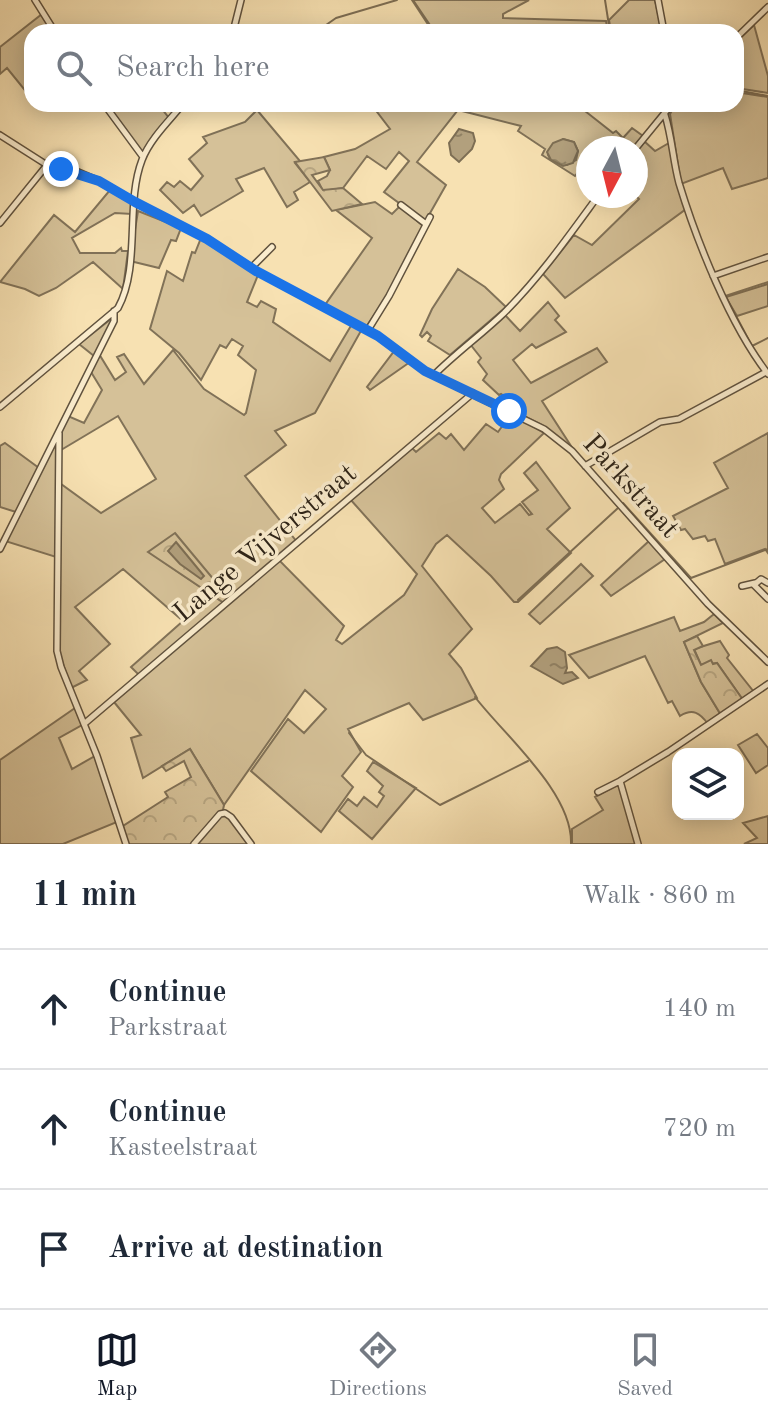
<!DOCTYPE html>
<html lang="en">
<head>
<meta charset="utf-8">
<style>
	body { margin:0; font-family:"Old Standard TT",serif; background:#f6f6f7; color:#1f2937 }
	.controls { position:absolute; right:24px; bottom:24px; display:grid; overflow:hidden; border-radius:16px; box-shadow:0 4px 20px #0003 }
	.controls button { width:72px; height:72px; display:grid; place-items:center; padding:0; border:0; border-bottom:2px solid #e0e1e3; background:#fff; color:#1f2937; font:40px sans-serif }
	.compass { position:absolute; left:576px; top:136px; width:72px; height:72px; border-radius:50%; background:#fff; box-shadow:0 4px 20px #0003; rotate:187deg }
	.stop { position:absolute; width:24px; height:24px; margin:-18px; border:6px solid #1a73e8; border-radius:50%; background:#fff }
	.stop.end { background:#1a73e8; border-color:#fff; box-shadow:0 2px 8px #0008 }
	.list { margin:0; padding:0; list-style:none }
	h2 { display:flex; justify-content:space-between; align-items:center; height:104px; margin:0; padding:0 32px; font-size:34px }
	h2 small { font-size:26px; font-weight:400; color:#747a83 }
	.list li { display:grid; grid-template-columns:52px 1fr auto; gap:24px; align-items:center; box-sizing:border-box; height:120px; padding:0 32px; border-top:2px solid #e0e1e3 }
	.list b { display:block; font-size:30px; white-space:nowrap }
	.list p { margin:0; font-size:26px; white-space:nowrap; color:#747a83 }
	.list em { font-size:26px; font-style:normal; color:#747a83 }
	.icon { flex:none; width:44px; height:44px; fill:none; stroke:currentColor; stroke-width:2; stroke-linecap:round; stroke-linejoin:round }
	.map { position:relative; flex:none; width:768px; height:844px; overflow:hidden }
	.search { position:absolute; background:#fff; box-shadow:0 4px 20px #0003; left:24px; right:24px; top:24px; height:88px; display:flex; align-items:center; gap:20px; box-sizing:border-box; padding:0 28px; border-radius:24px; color:#747a83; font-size:30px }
	.sheet { height:464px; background:#fff }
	nav { display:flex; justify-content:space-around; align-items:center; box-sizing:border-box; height:112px; border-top:2px solid #e0e1e3; background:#fff; font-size:22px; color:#747a83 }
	nav a { display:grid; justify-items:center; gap:4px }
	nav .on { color:#111827 }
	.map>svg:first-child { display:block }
	.green { fill:#d5c198; stroke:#817258; stroke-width:2; fill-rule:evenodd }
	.forest { fill:url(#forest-crowns); stroke:#817258; stroke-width:2 }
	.water { fill:url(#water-ripples); stroke:#7d6e54; stroke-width:2 }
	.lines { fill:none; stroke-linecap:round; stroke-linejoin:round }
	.stream { stroke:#7d6e54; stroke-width:2 }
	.minor-casing { stroke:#60523e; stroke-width:8 }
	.minor { stroke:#faeccd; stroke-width:5 }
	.route { stroke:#1a73e8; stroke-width:10 }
	.labels { text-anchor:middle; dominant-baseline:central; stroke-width:7; stroke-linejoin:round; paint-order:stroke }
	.street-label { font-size:28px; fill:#2d2317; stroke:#faeccd }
</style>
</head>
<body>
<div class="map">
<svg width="768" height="844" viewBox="0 0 768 844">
	<defs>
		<pattern id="forest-crowns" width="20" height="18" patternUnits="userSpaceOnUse" patternTransform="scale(2)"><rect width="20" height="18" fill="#d5c198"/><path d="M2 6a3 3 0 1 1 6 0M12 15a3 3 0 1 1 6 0" fill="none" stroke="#b7a682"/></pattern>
		<pattern id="water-ripples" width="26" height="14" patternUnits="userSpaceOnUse" patternTransform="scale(2)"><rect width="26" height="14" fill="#b2a07d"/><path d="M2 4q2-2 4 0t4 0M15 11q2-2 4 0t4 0" fill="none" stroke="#918265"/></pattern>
	</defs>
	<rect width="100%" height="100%" fill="#f7e1b2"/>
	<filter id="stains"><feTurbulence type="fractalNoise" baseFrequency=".0025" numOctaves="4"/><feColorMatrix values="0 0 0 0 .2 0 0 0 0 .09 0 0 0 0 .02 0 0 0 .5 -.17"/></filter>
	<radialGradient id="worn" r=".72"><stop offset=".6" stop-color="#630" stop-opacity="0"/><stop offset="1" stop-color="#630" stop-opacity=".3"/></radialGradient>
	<path class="green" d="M 412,0 L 529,0 L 503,14 L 503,18 L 606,21 L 608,32 L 433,32 Z
		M 629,0 L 655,0 L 662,32 L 611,32 L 609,20 Z
		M 42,14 L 53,32 L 32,32 L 32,99 L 7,68 L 0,74 L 0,47 Z
		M 754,25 L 768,76 L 768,93 L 736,88 L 736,42 Z
		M 736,92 L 768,97 L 768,178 L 732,189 L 723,168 L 681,184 L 670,114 L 676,104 L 736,104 Z
		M 105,104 L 158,104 L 169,118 L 142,154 Z
		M 371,104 L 588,104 L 585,111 L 613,133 L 616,131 L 623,138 L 632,128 L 643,136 L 633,148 L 588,148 L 588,159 L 575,176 L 542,155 L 545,149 L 518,131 L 521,126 L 458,110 L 417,162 L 446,185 L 425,222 L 384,192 L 409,161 L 399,152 L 386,169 L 367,156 L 343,188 L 323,191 L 318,181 L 327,176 L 330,170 L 324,157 L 355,149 L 390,129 ZM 563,139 L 574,142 L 578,151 L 576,160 L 567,165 L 551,160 L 548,155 Z
		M 257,110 L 300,161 L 295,163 L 310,182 L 294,192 L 298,200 L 287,207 L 264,168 L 236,179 L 243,191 L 201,216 L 194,205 L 183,213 L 160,190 L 167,182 L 174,187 L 180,181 L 191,190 L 203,176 L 189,159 L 207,143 L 203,137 L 245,122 Z
		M 644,141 L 655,151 L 669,143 L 686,209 L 565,298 L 543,274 L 574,235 L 592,245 L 639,199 L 636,196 L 636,151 Z
		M 110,190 L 133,203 L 132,214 L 115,213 L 72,238 L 80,253 L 115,253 L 121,248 L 122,251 L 128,251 L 123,289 L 93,262 L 56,288 L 39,296 L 25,289 L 0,282 L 54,215 L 75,232 Z
		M 375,202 L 392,214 L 400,206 L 423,226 L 389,293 L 366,327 L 325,305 L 372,238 L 336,210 Z
		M 138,211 L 181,228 L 176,241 L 171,240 L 159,268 L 130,261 Z
		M 201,238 L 258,275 L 247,302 L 257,307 L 261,301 L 276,309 L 273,322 L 330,361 L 352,324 L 362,329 L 315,413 L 275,431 L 286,445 L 245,476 L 297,542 L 230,599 L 149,552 L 224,603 L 140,676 L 131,667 L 183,621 L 123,569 L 75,607 L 110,644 L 79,671 L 87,680 L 71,688 L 59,652 L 61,484 L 101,513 L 156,479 L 118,416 L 61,450 L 62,430 L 68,416 L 84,423 L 102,390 L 91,372 L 99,354 L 115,380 L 126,372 L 117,357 L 124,354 L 144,384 L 173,350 L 204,389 L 244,415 L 246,413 L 256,370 L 238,355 L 243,346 L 232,339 L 226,348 L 220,345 L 201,380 L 179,353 L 150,329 L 167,271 L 183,281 L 192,252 L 195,253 Z
		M 458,269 L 485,287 L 506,307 L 450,355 L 428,341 L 431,336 L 427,332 L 422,337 L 420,335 L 432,309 Z
		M 768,282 L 768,306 L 737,316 L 725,296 Z
		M 548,302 L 559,316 L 555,320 L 566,332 L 536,348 L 532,344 L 513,360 L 531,383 L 597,348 L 607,362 L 542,401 L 573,449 L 542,425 L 506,407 L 510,400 L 501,394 L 499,395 L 483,380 L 487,374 L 478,362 L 481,358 L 470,344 L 505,315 L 520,331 Z
		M 111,319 L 112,321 L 94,356 L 79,344 Z
		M 395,350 L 410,362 L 370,390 L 367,387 Z
		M 511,414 L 544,433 L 501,474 L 499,480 L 504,489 L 482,508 L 495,523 L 520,504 L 529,515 L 532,514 L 522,502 L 538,490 L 524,473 L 536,462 L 570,508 L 547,529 L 571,553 L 518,602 L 514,602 L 491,576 L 447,535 L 436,544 L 422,566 L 472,629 L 449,654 L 461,668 L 477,698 L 423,720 L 409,703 L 348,729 L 361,752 L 342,776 L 353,787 L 321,832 L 251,771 L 288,719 L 304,733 L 326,709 L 305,690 L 224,805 L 190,749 L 143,778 L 131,738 L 141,735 L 114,702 L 279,560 L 344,626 L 336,640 L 342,644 L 404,595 L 417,574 L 350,499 L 412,448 L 416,452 L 439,433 L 446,439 L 451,434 L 464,450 L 486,424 L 498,432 Z
		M 768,433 L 768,553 L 765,549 L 725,564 L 715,539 L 708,541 L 705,536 L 693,539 L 685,529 L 681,530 L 673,516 L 728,488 L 714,463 Z
		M 56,441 L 58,442 L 56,557 L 5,541 Z
		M 5,443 L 39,468 L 16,512 L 0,507 L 0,446 Z
		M 649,541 L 665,559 L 611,596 L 601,585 Z
		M 581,564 L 593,576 L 540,624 L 529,614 Z
		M 714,614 L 723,623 L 684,642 L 701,682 L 721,715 L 708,724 C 700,713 693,708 680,716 L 672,701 L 668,703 L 645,656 L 589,678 L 569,655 L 674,617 L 680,631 L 704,622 Z
		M 720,641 L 729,655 L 727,658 L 754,692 L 743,700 L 717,663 L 701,665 L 694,649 Z
		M 75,708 L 82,725 L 59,738 L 72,769 L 95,756 L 117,822 L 63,844 L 0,844 L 0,760 Z
		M 757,734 L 768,748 L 768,765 L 756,773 L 738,745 Z
		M 373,762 L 416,788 L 372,839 L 339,811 L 348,799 L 357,806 L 364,797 L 377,807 L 384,796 L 379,792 L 383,786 L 367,771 Z
		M 619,784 L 637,844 L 572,844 L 572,829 L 603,810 L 595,797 Z
		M 222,815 L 227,816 L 249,844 L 196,844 Z
		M 768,816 L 768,844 L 744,844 L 757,838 L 743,823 Z"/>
	<path class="forest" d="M 324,157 L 330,170 L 312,175 L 323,190 L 343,188 L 362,204 L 332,211 L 295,162 Z
		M 175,533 L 230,599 L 224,603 L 148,552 Z
		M 697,636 L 703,646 L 694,650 L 701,665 L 711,660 L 713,664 L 717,663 L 743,700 L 721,715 L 701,682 L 684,642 Z
		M 190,749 L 224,805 L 222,815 L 196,844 L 128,844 L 123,826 L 168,797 L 165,792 L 191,777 L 184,761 L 166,771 L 162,766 Z"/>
	<path class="water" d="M 459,129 L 473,133 L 475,141 L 472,149 L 459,162 L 451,155 L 449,143 Z
		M 563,139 L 574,142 L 578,151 L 573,163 L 563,166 L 551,160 L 547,152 L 553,143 Z
		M 176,542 L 204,576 L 201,579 L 180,564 L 168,551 Z
		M 557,647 L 565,652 L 567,668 L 565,673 L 572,672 L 578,678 L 563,684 L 531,666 L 547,649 Z"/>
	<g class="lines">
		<path class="stream" d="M 413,0 L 434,31
			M 605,0 L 610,32
			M 316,32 L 336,18 L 397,0
			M 736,90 L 768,96
			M 768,284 L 726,297 L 752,346 L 768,338
			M 623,503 L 691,578 L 768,549
			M 518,600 L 618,508
			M 475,697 C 505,736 573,793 571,844
			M 349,733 L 366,755 L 440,805 L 528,761"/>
		<defs>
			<path id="minor" d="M 35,0 L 55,32
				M 658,0 L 664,32
				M 233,32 L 241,0
				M 736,38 L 768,7
				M 104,104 L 143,157
				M 665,115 C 672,137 673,161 679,183 C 697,242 730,325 768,374
				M 0,135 L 47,165 L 78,172 L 99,181 L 135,202 L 207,239 L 256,271 L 378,336 L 425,371 L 544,429 L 572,451 L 708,604 L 768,662
				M 636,148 L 672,104
				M 401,205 L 426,224
				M 0,223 L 47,165
				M 251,268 L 272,247
				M 713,276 L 768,257
				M 368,330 L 389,296 L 430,217
				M 434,375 C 456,353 481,335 504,313 C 540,277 568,237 598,196
				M 0,407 L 118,308 C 141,266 125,204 142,160 C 150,139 169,121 183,104
				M 59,433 L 57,651 L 61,667 L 97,756 L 126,844
				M 585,466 L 660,422 L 679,419 L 766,372
				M 0,549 L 114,321 L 114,311
				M 768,583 L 761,579 L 754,585 L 768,599
				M 742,586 L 755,583
				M 84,724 L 473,393
				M 598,792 L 620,781
				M 194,844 L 220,814 L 225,813 L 231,817 L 251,844
				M 638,844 L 620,781 L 668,752 L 768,684"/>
		</defs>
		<use href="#minor" class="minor-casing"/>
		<use href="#minor" class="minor"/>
	</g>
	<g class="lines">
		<path class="route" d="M 61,169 L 99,181 L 135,202 L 207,239 L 256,271 L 378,336 L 425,371 L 509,411"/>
	</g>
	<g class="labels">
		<g class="street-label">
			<text transform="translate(630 487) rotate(48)">Parkstraat</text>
			<text transform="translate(266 544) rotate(-40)">Lange Vijverstraat</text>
		</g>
	</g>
	<rect width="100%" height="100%" filter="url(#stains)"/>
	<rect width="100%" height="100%" fill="url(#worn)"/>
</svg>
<div class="controls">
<button><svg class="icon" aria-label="layers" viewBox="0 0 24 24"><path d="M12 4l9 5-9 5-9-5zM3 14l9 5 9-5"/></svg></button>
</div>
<svg class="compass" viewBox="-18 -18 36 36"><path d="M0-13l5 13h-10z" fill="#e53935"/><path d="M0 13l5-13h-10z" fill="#747a83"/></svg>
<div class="stop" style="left:509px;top:411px"></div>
<div class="stop end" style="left:61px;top:169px"></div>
<div class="search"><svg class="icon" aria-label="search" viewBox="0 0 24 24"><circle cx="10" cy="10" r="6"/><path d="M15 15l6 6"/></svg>Search here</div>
</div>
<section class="sheet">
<h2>11 min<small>Walk · 860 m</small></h2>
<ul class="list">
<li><svg class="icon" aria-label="ahead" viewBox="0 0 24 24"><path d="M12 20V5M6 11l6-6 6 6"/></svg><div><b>Continue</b><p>Parkstraat</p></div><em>140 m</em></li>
<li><svg class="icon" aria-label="ahead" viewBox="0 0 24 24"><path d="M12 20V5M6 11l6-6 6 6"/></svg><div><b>Continue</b><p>Kasteelstraat</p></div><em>720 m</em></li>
<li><svg class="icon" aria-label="arrive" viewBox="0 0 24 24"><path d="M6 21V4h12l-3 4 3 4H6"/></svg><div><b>Arrive at destination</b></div></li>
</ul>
</section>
<nav>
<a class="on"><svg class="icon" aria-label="map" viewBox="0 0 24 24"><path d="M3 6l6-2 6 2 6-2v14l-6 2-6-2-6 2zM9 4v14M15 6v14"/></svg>Map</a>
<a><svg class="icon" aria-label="directions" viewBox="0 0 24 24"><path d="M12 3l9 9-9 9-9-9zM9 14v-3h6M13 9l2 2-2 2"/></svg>Directions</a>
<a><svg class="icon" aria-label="saved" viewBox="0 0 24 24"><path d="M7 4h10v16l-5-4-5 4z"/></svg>Saved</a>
</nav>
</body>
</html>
